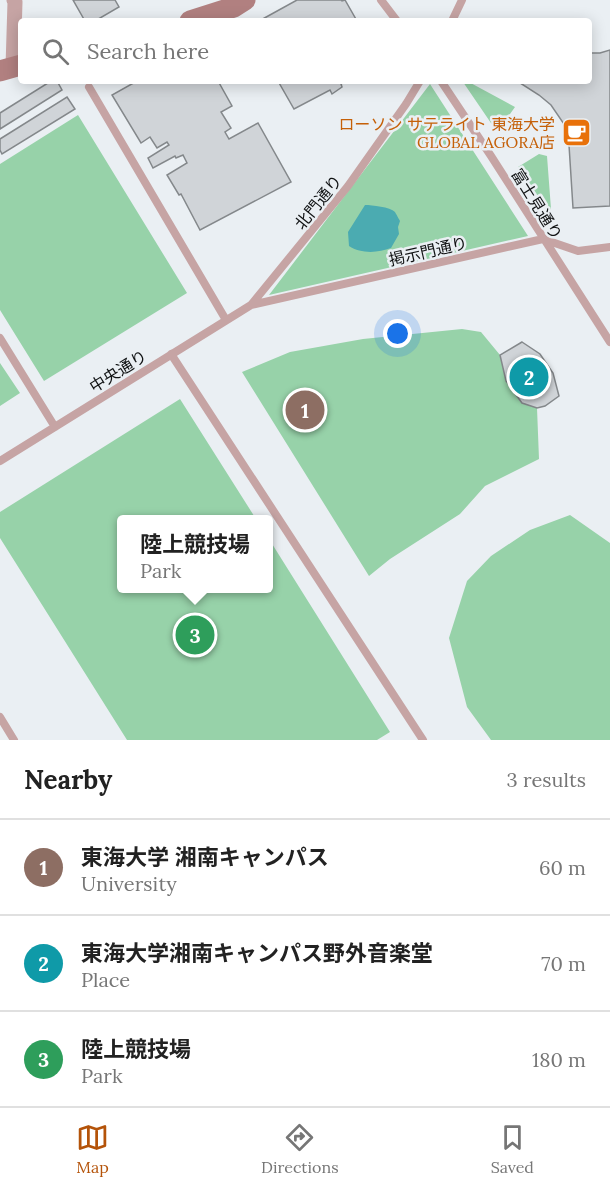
<!DOCTYPE html>
<html lang="en">
<head>
<meta charset="utf-8">
<style>
	body { margin:0; font-family:Lora,"Noto Sans JP",serif; background:#f6f6f6; color:#222 }
	.you { position:absolute; left:398px; top:334px; width:21px; height:21px; margin:-15px; border:4px solid #fff; border-radius:50%; background:#1a73e8; box-shadow:0 0 0 9px #1a73e833 }
	.badge { display:grid; place-items:center; width:39px; height:39px; border-radius:50%; background:#b45309; color:#fff; font-size:20px; font-weight:700 }
	.pin { position:absolute; translate:-50% -50%; border:3px solid #fff; box-shadow:0 2px 6px #0006 }
	.popup { position:absolute; left:117px; top:515px; width:156px; height:78px; box-sizing:border-box; display:grid; place-content:center; border-radius:6px; background:#fff; filter:drop-shadow(0 2px 4px #0005); font-size:20px; white-space:nowrap; color:#767676 }
	.popup b { font-size:22px; color:#222 }
	.popup::after { content:''; position:absolute; left:50%; top:100%; margin-left:-12px; border:12px solid transparent; border-top-color:#fff }
	.list { margin:0; padding:0; list-style:none }
	h2 { display:flex; justify-content:space-between; align-items:center; height:78px; margin:0; padding:0 24px; font-size:26px }
	h2 small { font-size:20px; font-weight:400; color:#767676 }
	.list li { display:grid; grid-template-columns:39px 1fr auto; gap:18px; align-items:center; box-sizing:border-box; height:96px; padding:0 24px; border-top:2px solid #e0e0e0 }
	.list b { display:block; font-size:22px; white-space:nowrap }
	.list p { margin:0; font-size:20px; white-space:nowrap; color:#767676 }
	.list em { font-size:20px; font-style:normal; color:#767676 }
	.icon { flex:none; width:33px; height:33px; fill:none; stroke:currentColor; stroke-width:2; stroke-linecap:round; stroke-linejoin:round }
	.map { position:relative; flex:none; width:610px; height:740px; overflow:hidden }
	.search { position:absolute; background:#fff; box-shadow:0 3px 15px #0003; left:18px; right:18px; top:18px; height:66px; display:flex; align-items:center; gap:15px; box-sizing:border-box; padding:0 21px; border-radius:6px; color:#767676; font-size:22px }
	.sheet { height:366px; background:#fff }
	nav { display:flex; justify-content:space-around; align-items:center; box-sizing:border-box; height:84px; border-top:2px solid #e0e0e0; background:#fff; font-size:16px; color:#767676 }
	nav a { display:grid; justify-items:center; gap:3px }
	nav .on { color:#b45309 }
	.map>svg:first-child { display:block }
	.green { fill:#97d2a9 }
	.water { fill:#4babb1 }
	.building { fill:#d0d4d8; stroke:#84888b; stroke-width:1.5 }
	.lines { fill:none; stroke-linecap:round; stroke-linejoin:round }
	.lane { stroke:#c6a4a4; stroke-width:8 }
	.street { stroke:#c6a4a4; stroke-width:15 }
	.secondary { stroke:#b18080; stroke-width:21 }
	.labels { text-anchor:middle; dominant-baseline:central; stroke-width:5; stroke-linejoin:round; paint-order:stroke }
	.food-label { font-size:16px; fill:#c56008; stroke:#eaeff3; text-anchor:end }
	.street-label { font-size:16px; fill:#101213; stroke:#eaeff3 }
</style>
</head>
<body>
<div class="map">
<svg width="610" height="740" viewBox="0 0 610 740">
	<rect width="100%" height="100%" fill="#eaeff3"/>
	<path class="green" d="M 465,81 L 467,81 L 515,107 L 510,114 L 493,126 L 463,82 Z
		M 430,84 L 528,236 L 269,295 Z
		M 78,115 L 187,293 L 44,381 L 0,310 L 0,164 Z
		M 539,154 L 547,156 L 551,209 L 547,212 L 518,167 Z
		M 462,329 L 481,332 L 500,355 L 506,381 L 522,403 L 537,408 L 539,459 L 485,486 L 460,514 L 390,559 L 369,576 L 242,372 L 290,352 L 363,339 Z
		M 0,363 L 20,393 L 0,406 Z
		M 180,399 L 256,519 L 122,520 L 122,588 L 268,588 L 269,539 L 390,732 L 377,740 L 127,740 L 0,538 L 0,512 Z
		M 570,515 L 610,543 L 610,740 L 491,740 L 467,707 L 449,638 L 467,581 L 491,556 L 530,530 Z"/>
	<path class="water" d="M 365,205 C 372,205 390,207 395,212 C 395,212 400,221 400,221 L 398,227 L 399,234 L 391,248 C 378,253 361,254 349,246 L 348,232 Z"/>
	<path class="building" d="M 73,0 L 115,0 L 119,7 L 95,21 L 85,21 Z
		M 297,0 L 341,0 L 342,1 L 345,0 L 357,21 L 259,21 Z
		M 610,50 L 610,206 L 573,208 L 569,145 L 568,134 L 564,124 L 551,105 L 539,95 L 517,81 L 589,81 L 589,53 L 600,53 Z
		M 51,81 L 57,81 L 62,90 L 0,129 L 0,113 Z
		M 137,81 L 218,81 L 232,106 L 221,112 L 231,128 L 225,132 L 229,139 L 258,123 L 291,182 L 200,230 L 181,194 L 179,195 L 167,175 L 187,163 L 183,155 L 176,158 L 175,156 L 153,168 L 148,158 L 169,145 L 167,142 L 157,148 L 150,137 L 141,143 L 112,95 Z
		M 278,81 L 346,81 L 341,84 L 342,87 L 332,94 L 330,90 L 294,109 Z
		M 67,97 L 75,109 L 2,154 L 0,150 L 0,139 Z
		M 522,342 L 540,354 L 553,373 L 559,396 L 545,406 L 537,408 L 522,403 L 506,381 L 500,355 Z"/>
	<g class="lines">
		<path class="lane" d="M 381,0 L 397,21
			M 452,21 L 462,0
			M 441,81 L 491,156 L 610,342
			M 89,87 L 226,320
			M 251,305 L 543,239 L 578,251 L 610,247
			M 0,338 L 55,427
			M 171,354 L 423,740
			M 0,461 L 251,305 L 348,186 L 406,104 L 420,81
			M 0,717 L 14,740"/>
		<path class="street" d="M 13,67 L 15,2 L 14,0"/>
		<path class="secondary" d="M 190,21 L 234,7 L 245,0
			M 0,71 L 21,65"/>
	</g>
	<defs>
		<symbol id="cafe-square" viewBox="-11 -11 22 22"><rect x="-9" y="-9" width="18" height="18" rx="4" fill="#e8710a" stroke="#eaeff3"/><path d="M-5.5-4.5H6V0H3Q3 3.5 0 3.5H-2.5Q-5.5 3.5-5.5 0ZM3-3.2v2h1.7v-2ZM-6 4.5H4V6H-6Z" fill="#fff"/></symbol>
	</defs>
	<g fill-rule="evenodd">
		<use href="#cafe-square" x="560" y="116" width="33" height="33"/>
	</g>
	<g class="labels">
		<g class="food-label">
			<text x="555" y="124">ローソン サテライト 東海大学<tspan x="555" dy="18">GLOBAL AGORA店</tspan></text>
		</g>
		<g class="street-label">
			<text transform="translate(318 202) rotate(-51)">北門通り</text>
			<text transform="translate(537 204) rotate(58)">富士見通り</text>
			<text transform="translate(428 251) rotate(-13)">掲示門通り</text>
			<text transform="translate(118 371) rotate(-32)">中央通り</text>
		</g>
	</g>
</svg>
<div class="you"></div>
<div class="pin badge" style="left:305px;top:410px;background:#8d6e63">1</div>
<div class="pin badge" style="left:529px;top:377px;background:#0f9aa8">2</div>
<div class="pin badge" style="left:195px;top:635px;background:#2e9e5b">3</div>
<div class="popup"><b>陸上競技場</b>Park</div>
<div class="search"><svg class="icon" aria-label="search" viewBox="0 0 24 24"><circle cx="10" cy="10" r="6"/><path d="M15 15l6 6"/></svg>Search here</div>
</div>
<section class="sheet">
<h2>Nearby<small>3 results</small></h2>
<ul class="list">
<li><span class="badge" style="background:#8d6e63">1</span><div><b>東海大学 湘南キャンパス</b><p>University</p></div><em>60 m</em></li>
<li><span class="badge" style="background:#0f9aa8">2</span><div><b>東海大学湘南キャンパス野外音楽堂</b><p>Place</p></div><em>70 m</em></li>
<li><span class="badge" style="background:#2e9e5b">3</span><div><b>陸上競技場</b><p>Park</p></div><em>180 m</em></li>
</ul>
</section>
<nav>
<a class="on"><svg class="icon" aria-label="map" viewBox="0 0 24 24"><path d="M3 6l6-2 6 2 6-2v14l-6 2-6-2-6 2zM9 4v14M15 6v14"/></svg>Map</a>
<a><svg class="icon" aria-label="directions" viewBox="0 0 24 24"><path d="M12 3l9 9-9 9-9-9zM9 14v-3h6M13 9l2 2-2 2"/></svg>Directions</a>
<a><svg class="icon" aria-label="saved" viewBox="0 0 24 24"><path d="M7 4h10v16l-5-4-5 4z"/></svg>Saved</a>
</nav>
</body>
</html>
